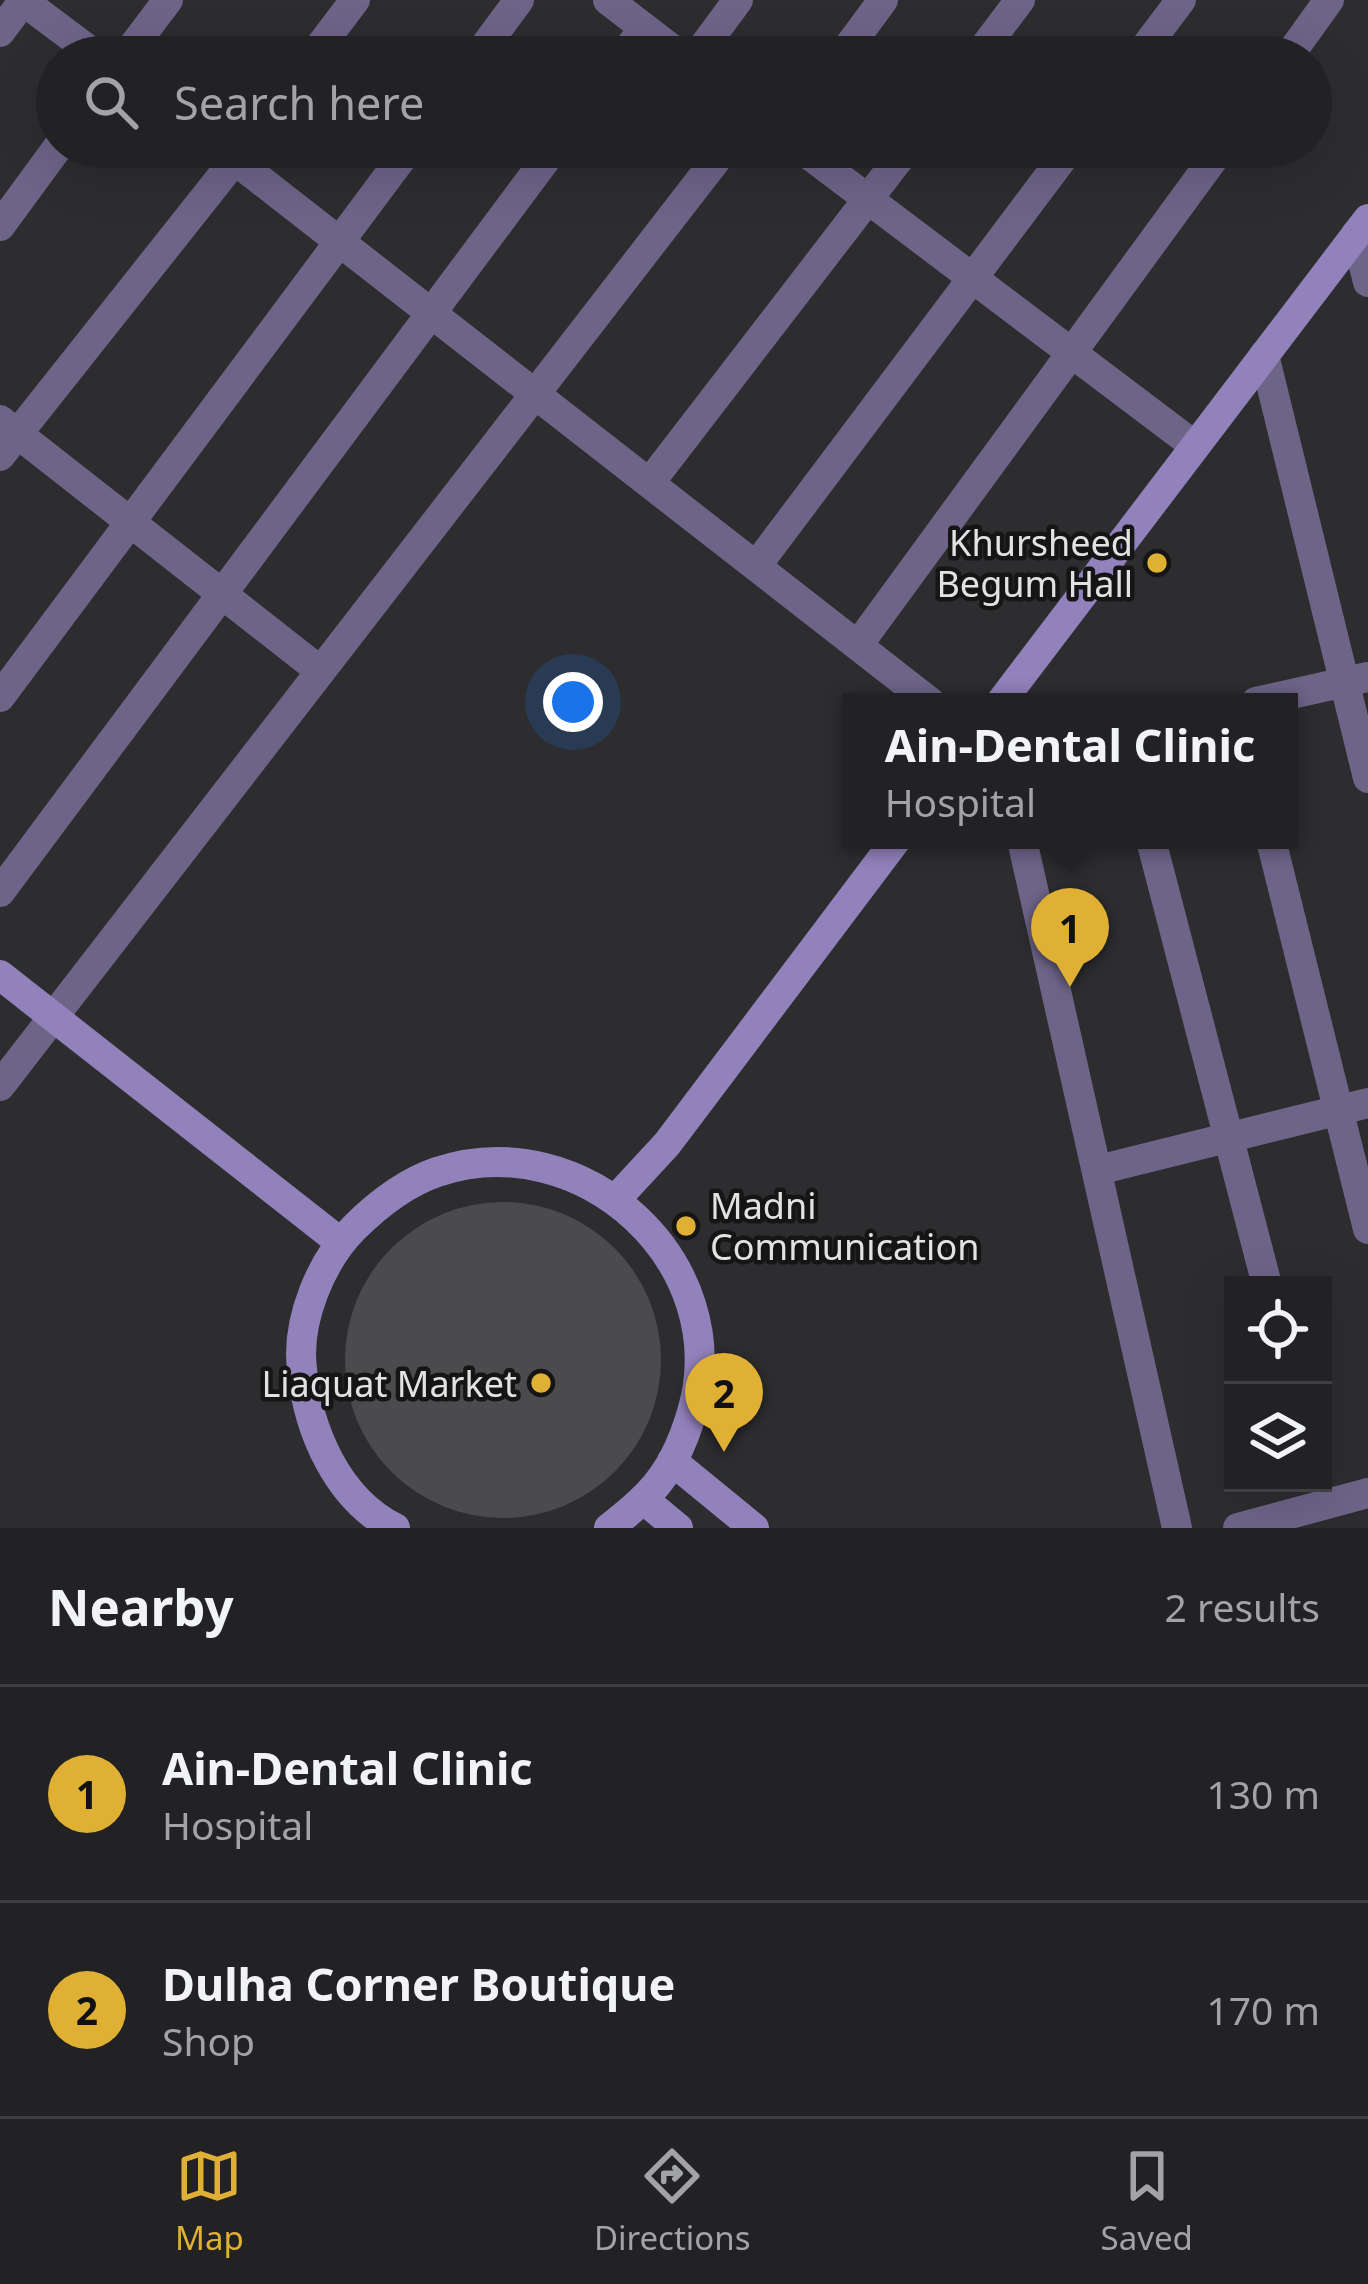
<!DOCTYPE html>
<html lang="en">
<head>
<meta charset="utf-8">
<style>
	body { margin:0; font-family:"Noto Sans",sans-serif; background:#2a292b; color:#f1f3f6 }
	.controls { position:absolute; right:36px; bottom:36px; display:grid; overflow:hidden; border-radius:0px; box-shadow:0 12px 48px #0002 }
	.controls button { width:108px; height:108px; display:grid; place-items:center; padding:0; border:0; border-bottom:3px solid #3f3e41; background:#222123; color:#f1f3f6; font:60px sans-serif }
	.you { position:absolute; left:573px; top:702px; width:42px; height:42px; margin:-30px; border:9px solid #fff; border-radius:50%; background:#1a73e8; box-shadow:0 0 0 18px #1a73e833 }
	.badge { display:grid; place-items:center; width:78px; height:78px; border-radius:50%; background:#dfb034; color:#111; font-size:39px; font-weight:700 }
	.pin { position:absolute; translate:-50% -99px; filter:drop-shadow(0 3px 6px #0008) }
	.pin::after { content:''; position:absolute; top:63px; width:42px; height:36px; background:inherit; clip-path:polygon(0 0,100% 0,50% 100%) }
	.popup { position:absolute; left:842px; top:693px; width:456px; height:156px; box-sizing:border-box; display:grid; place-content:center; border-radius:0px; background:#222123; filter:drop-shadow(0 3px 9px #0005); font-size:39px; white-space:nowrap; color:#a2a3a6 }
	.popup b { font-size:45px; color:#f1f3f6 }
	.popup::after { content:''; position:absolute; left:50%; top:100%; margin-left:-24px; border:24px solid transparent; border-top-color:#222123 }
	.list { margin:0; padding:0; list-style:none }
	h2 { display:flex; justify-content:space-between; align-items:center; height:156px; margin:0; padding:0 48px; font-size:51px }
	h2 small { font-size:39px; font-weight:400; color:#a2a3a6 }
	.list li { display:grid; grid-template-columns:78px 1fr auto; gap:36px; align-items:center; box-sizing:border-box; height:216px; padding:0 48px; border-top:3px solid #3f3e41 }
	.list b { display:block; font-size:45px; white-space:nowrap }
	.list p { margin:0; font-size:39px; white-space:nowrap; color:#a2a3a6 }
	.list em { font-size:39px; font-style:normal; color:#a2a3a6 }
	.icon { flex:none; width:66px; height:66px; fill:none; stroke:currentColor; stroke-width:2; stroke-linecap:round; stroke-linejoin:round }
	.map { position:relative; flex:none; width:1368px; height:1528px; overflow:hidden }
	.search { position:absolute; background:#222123; box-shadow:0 12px 48px #0002; left:36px; right:36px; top:36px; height:132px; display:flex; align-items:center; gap:30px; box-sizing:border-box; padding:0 42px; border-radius:66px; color:#a2a3a6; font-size:45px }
	.sheet { height:588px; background:#222123 }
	nav { display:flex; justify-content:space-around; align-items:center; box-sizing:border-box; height:168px; border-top:3px solid #3f3e41; background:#222123; font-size:33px; color:#a2a3a6 }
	nav a { display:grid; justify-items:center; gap:6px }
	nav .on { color:#dfb034 }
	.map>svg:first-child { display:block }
	.building { fill:#4b4a4d }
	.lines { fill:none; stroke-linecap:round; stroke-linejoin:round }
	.street { stroke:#6d6488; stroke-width:30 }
	.secondary { stroke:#9282bb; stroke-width:30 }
	.poi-dot { fill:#dfb034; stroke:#151516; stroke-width:4.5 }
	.labels { text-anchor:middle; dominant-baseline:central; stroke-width:9; stroke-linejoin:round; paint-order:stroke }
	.poi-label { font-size:36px; fill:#e2e1e3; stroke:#151516; text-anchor:end }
</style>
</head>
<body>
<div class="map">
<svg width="1368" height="1528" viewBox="0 0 1368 1528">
	<rect width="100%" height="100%" fill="#2d2c2f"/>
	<path class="building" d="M345 1360a158 158 0 1 1 316 0a158 158 0 1 1-316 0Z"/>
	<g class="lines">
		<path class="street" d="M 22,0 L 98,57
			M 608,0 L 682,57
			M 0,32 L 24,0
			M 125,57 L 168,0
			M 312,57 L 355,0
			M 477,57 L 519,0
			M 622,57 L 644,28
			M 696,57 L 738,0
			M 841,57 L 883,0
			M 977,57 L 1020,0
			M 1138,57 L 1181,0
			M 1288,57 L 1329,0
			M 218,147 L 930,702
			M 799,147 L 1195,446
			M 0,226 L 58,147
			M 1356,234 L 1368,282
			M 1264,355 L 1368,778
			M 0,420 L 319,670
			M 0,456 L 245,147
			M 651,481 L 908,147
			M 757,565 L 1071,147
			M 858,645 L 1222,147
			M 0,697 L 410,147
			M 1256,702 L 1368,677
			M 1022,840 L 1177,1528
			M 1151,840 L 1267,1285
			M 1271,840 L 1368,1229
			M 0,892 L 555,147
			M 0,1086 L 726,147
			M 1098,1170 L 1368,1103
			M 1238,1528 L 1368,1493"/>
		<path class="secondary" d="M 1001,702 L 1368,219
			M 0,975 L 340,1242
			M 617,1198 L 667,1144 L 896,840
			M 672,1461 L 754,1528
			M 643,1499 L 678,1528
			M 395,1528 C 337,1499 308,1430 302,1369 C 296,1321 321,1261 354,1228 C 378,1204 405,1183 437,1172 C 582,1123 736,1263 692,1412 C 684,1440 671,1470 650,1492 C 638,1505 623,1517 609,1528"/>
	</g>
	<g class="poi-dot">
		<circle cx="1157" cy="563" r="12"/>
		<circle cx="686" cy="1226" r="12"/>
		<circle cx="541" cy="1383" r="12"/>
	</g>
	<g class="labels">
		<g class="poi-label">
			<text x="1133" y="542">Khursheed<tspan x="1133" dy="41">Begum Hall</tspan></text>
			<text x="710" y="1205" text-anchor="start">Madni<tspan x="710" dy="41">Communication</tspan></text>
			<text x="517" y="1383">Liaquat Market</text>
		</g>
	</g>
</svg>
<div class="controls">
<button><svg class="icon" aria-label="locate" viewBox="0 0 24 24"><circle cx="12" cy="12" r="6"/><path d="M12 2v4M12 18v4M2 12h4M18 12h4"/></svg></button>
<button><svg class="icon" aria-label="layers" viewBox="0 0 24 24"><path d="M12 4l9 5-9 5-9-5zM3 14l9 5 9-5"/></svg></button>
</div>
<div class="you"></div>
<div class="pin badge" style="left:1070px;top:987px">1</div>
<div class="popup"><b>Ain-Dental Clinic</b>Hospital</div>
<div class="pin badge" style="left:724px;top:1452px">2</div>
<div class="search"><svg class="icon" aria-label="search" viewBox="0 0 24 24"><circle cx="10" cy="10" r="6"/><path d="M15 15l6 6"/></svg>Search here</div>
</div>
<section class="sheet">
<h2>Nearby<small>2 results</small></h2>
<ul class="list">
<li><span class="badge">1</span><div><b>Ain-Dental Clinic</b><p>Hospital</p></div><em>130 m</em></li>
<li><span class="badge">2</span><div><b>Dulha Corner Boutique</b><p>Shop</p></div><em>170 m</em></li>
</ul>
</section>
<nav>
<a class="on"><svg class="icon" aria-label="map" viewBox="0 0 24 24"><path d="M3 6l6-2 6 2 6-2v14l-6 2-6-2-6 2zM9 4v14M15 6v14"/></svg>Map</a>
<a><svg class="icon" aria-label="directions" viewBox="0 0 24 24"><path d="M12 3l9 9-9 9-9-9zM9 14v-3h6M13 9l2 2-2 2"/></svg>Directions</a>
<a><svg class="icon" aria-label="saved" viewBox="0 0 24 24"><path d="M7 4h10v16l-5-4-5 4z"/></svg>Saved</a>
</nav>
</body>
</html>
